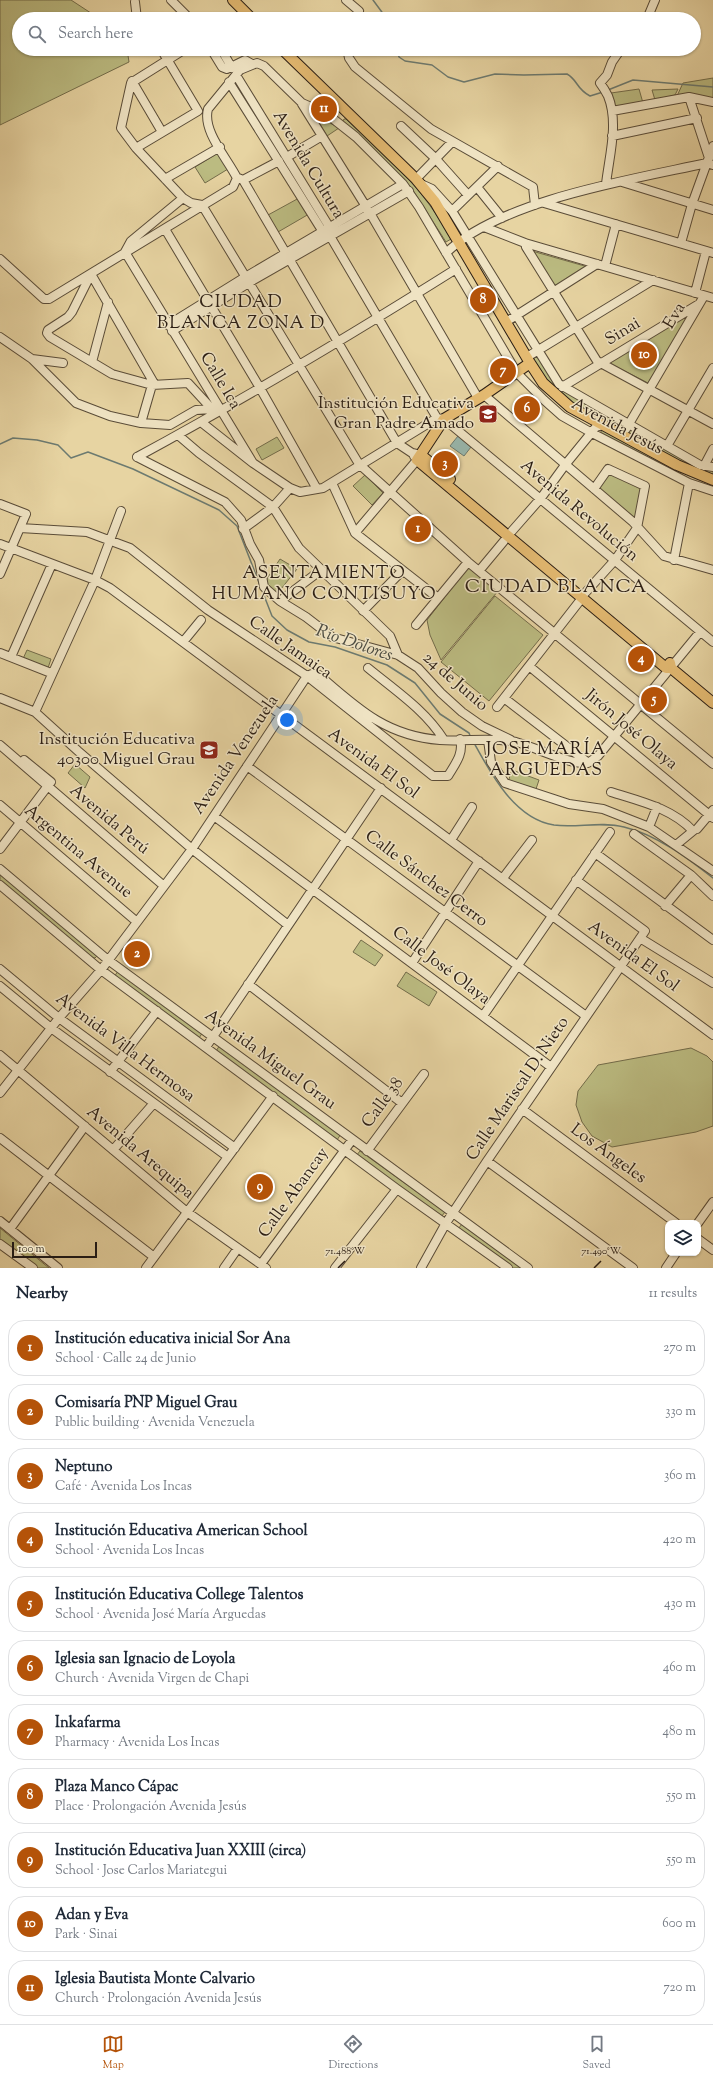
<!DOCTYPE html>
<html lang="en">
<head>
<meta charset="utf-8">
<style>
	body { margin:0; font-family:"Sorts Mill Goudy",serif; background:#f2f2f3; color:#1f2937 }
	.controls { position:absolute; right:12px; bottom:12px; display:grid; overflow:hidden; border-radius:8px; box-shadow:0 1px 3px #0004 }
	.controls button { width:36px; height:36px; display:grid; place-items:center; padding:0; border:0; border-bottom:1px solid #e0e1e3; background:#fff; color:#1f2937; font:20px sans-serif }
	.scale { position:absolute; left:12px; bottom:10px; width:85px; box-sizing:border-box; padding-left:4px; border:2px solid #2b1e14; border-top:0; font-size:11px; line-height:14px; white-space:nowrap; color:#2b1e14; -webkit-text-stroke:3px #efe3c3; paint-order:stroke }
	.you { position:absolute; left:287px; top:720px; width:14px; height:14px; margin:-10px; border:3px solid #fff; border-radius:50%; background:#1a73e8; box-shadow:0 0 0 6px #1a73e833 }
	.badge { display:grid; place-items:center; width:26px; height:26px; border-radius:50%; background:#b45309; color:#fff; font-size:13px; font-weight:700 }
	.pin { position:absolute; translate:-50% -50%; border:2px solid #fff; box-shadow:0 1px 4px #0006 }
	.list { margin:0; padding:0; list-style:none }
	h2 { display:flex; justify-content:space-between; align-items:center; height:52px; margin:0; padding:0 16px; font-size:17px }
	h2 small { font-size:13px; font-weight:400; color:#747a83 }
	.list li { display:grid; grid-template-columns:26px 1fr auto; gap:12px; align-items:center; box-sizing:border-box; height:56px; margin:0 8px 8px; padding:0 8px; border:1px solid #e0e1e3; border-radius:16px }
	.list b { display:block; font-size:15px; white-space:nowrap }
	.list p { margin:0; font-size:13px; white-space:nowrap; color:#747a83 }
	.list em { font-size:13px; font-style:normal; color:#747a83 }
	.icon { flex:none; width:22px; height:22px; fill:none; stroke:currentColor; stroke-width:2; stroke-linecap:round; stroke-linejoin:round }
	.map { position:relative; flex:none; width:713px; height:1268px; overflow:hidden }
	.search { position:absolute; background:#fff; box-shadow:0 1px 3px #0004; left:12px; right:12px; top:12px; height:44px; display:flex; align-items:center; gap:10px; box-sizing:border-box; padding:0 14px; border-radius:22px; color:#747a83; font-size:15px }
	.sheet { height:756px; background:#fff }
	nav { display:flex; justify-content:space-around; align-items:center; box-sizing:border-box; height:56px; border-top:1px solid #e0e1e3; background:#fff; font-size:11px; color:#747a83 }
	nav a { display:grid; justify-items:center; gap:2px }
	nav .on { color:#b45309 }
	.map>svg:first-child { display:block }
	.green { fill:#bbbb81; stroke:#736c4a }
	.water { fill:#98b7ad; stroke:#6c7a70 }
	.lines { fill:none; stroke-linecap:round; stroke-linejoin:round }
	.stream { stroke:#6c7a70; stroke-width:1.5 }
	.minor-casing { stroke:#5a4c38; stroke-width:10 }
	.major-casing { stroke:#2b1e14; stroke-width:12 }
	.minor { stroke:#efe3c3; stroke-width:8 }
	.major { stroke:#e4ba71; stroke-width:10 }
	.ticks { fill:none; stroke:#2b1e14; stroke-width:1.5 }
	.labels { text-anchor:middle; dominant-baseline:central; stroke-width:3; stroke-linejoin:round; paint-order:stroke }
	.street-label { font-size:17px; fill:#2b1e14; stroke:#efe3c3 }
	.poi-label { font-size:17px; fill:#2b1e14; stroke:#efe3c3; text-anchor:end }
	.neighbourhood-label { font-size:18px; letter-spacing:1px; fill:#2b1e14; stroke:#efe3c3 }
	.water-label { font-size:18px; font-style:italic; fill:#4c4c42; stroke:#efe3c3 }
	.quarter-label { font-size:19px; letter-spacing:1px; fill:#2b1e14; stroke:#efe3c3 }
	.ticks-label { font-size:10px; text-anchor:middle; fill:#2b1e14; stroke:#efe3c3; stroke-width:3; stroke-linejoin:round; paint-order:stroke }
</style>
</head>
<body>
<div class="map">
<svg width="713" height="1268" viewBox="0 0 713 1268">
	<rect width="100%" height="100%" fill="#e7d4a2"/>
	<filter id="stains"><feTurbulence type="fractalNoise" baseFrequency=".005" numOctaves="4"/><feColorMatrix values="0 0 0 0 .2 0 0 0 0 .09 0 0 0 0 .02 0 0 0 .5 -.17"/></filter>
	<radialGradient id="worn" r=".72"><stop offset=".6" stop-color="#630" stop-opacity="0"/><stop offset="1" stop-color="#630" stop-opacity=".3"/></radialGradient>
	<path class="green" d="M 0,0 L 71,0 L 100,19 L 19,19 L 19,49 L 127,49 L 129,62 L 0,125 Z
		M 713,78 L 713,100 L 677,96 L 683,83 Z
		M 639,89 L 643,103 L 614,108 L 611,93 Z
		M 678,89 L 675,95 L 655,100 L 652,90 Z
		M 314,114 L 339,128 L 327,136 Z
		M 344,119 L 346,119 C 388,158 423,187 451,239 L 446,242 L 411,187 L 357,133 L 343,121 Z
		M 218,153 L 228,169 L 205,183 L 195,167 Z
		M 299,198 L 309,214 L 278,232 L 268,215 Z
		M 532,251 L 588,267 L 554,287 Z
		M 691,313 L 648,383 L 609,363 Z
		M 535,357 L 538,358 L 578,399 L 622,425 L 622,428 L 620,429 L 577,407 L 548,384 L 533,360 Z
		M 603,429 L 681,473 L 680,475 L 600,433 Z
		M 629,429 L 713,470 L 713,476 L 693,469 L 627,433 Z
		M 277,437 L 284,448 L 262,460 L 256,449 Z
		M 610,473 L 641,489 L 635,518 L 599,488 Z
		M 365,475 L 383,493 L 372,505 L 353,486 Z
		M 280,559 L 297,569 L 277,594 L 264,583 Z
		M 469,566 L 498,591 L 441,660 L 430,635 L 427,620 Z
		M 495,596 L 543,635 L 489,701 L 441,662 Z
		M 27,650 L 51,659 L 47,671 L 22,661 Z
		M 75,764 L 90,777 L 85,788 L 68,773 Z
		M 512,770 L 539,780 L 535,792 L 508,782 Z
		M 0,872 L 97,956 L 95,958 L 90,957 L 0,882 Z
		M 361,940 L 383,955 L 375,966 L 353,952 Z
		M 118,971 L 203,1032 L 199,1038 L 114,977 Z
		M 406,972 L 437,992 L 429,1006 L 397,986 Z
		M 220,1045 L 341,1134 L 337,1140 L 216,1051 Z
		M 691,1048 L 707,1056 L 713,1062 L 713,1126 L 696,1132 L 612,1147 L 592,1136 L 582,1122 L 576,1105 L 578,1091 L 598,1065 Z
		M 360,1151 L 445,1212 L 441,1217 L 356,1156 Z
		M 462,1224 L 522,1268 L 511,1268 L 458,1229 Z
		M 0,1228 L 49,1268 L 38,1268 L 0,1240 Z"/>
	<path class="water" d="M 458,436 L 471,447 L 464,456 L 450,446 Z"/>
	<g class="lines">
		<path class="stream" d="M 373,0 L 387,19
			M 397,49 L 399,57 L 405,61 L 432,65 L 448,77 L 464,82 L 495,74 L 524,75 L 567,74 C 578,80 576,89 590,96 L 603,92
			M 608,90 L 633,80 L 713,87
			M 0,444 L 13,438 L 37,440 L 58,445 L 71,458 L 88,452 L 133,469 L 219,510 L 237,526 L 272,616 L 287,630 L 309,642 L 335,647 L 387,665 L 415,683 L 440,714 L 469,733 L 471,738
			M 474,743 C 491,774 515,819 554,825 C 577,828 601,821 624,827 C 657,835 686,857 713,878"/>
		<defs>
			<path id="minor" d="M 171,0 L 190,19
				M 346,0 L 359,11 L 354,19
				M 135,2 L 137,19
				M 647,19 L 655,0
				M 211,49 L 222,67 L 227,69 L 245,60 L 252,64
				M 221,49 L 232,68
				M 347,49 L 349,58 L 355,67 L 431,129 L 533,187 L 535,205
				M 236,75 L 330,228 L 330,233
				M 132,81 L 162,132
				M 229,82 L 323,232 L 328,235
				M 689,97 L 709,158
				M 302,104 L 370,213 L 478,398
				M 612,111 L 689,97 L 713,102
				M 401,126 L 435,158 L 468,195
				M 612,136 L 697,118
				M 136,148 L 198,111 L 161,49
				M 287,157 L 322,136
				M 237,178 C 227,158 202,131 208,109 L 240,70 L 257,63 L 264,66 L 302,103 L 327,114 L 356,137 L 403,184 L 419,207 L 517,373 L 544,400 L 562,416 L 592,433 L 689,483 L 713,491
				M 238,178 L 243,180 L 279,161
				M 165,179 L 220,147
				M 416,179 L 452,142
				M 243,180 L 397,443 L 412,453 L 421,455
				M 622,182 L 713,210
				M 421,184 L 432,189 L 452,211 L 559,384 L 700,465 L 713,467
				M 606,184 C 609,157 619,123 608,96 C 606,92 603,87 600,83 L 607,75 L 612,62 L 621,49
				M 477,187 L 502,218
				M 183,198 L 136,148 L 121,128 L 131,83 L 185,49
				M 544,203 L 713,253
				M 452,211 L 498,166
				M 484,227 L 525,243 L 713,298
				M 165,229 L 260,388 L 317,489
				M 330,236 L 437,418
				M 525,243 L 526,247 L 597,361 L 713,424
				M 681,243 L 692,204 L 713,146
				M 446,253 C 500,200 634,179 707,163 L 713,165
				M 0,259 L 44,299 L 49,299 L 233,187 L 237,178
				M 605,266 L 616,224
				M 91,274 L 72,312 L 68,317 L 48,330 L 47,333 L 50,337 L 112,374 L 152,385 L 188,383 L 212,409 L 221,412
				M 91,274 L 155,385
				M 695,293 L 706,251
				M 506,322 L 597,264
				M 168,325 L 247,276 L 403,184
				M 172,331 L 250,282 L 409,191
				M 0,337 L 32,359 L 76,403 L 110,416 L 141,423 L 170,425 L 196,410 L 212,409
				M 527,357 L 653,280
				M 32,359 L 63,363
				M 92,362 L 108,302
				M 562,387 L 699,304
				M 484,395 L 633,522 L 664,556 L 713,570
				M 201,422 L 253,463 L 290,488 L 300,492 L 323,488 L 437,418 L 444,419 L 713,642
				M 141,423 L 152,385
				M 626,429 L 704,296
				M 178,435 L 199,453 L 273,507 L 299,548 L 390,636 L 398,655
				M 667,446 L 713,368
				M 137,457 L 225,502 L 241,520 L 250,544 L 259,560 L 264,587 L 280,601 L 306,617 L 332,637 L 398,655 L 418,668 L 441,693 L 462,712 L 482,726 L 511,740
				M 137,457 C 246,398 351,335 456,269
				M 253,463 L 125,252 L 131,241 L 183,198 L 191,203 L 202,205 L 359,464 L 468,562 L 713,764
				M 704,466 L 713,449
				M 332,483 L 355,533 L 438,598
				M 0,504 L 26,514 L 0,574
				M 20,528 L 87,532 L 130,548 L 208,610 L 307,676 L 433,776 L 448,776 C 455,764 464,754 460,739
				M 243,529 L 273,507 L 290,488
				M 512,531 L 541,498 L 565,465 L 596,427 L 603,425
				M 355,533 L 417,460 L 414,456
				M 0,544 L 95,580 L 110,588 L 713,1035
				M 674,560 L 689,483
				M 479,571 L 504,541
				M 586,592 L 615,560 L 637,528 L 645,486 L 608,469 L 594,489
				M 280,601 L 321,570
				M 363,611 L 402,571
				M 416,625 L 468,562
				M 183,642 L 201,620
				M 0,653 L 51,673
				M 11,657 L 52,564
				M 529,666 L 713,818
				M 368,668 C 396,691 425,710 444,740
				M 0,698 L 35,712 L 78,751 L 192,849 L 288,925
				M 504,698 L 587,762
				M 497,707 L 582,598
				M 35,712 L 95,580 L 121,511
				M 488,740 L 491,762 L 505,783 L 569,804 L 603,809 L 649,827 L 713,871
				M 0,745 L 164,886
				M 24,760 L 51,782
				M 247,766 L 586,1016
				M 611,792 C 639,801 672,808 693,831 L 676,845
				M 0,805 L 137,922
				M 214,816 L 551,1067
				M 649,827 L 657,807
				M 697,829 L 713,810
				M 634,834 L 691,875 L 713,896
				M 451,840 L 472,807
				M 0,849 L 47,787
				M 595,853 L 713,940
				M 0,869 L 108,960 L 528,1268
				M 503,878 L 532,840
				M 0,885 L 101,970 L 397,1189 L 508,1268
				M 665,906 L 691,875
				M 640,938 L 713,983
				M 412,963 L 479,861
				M 0,969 L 59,1018 L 235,1148
				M 248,984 L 402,1103
				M 0,986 L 51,1028 L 228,1157
				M 483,1016 L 610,832
				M 206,1047 L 381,788
				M 0,1055 L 187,1212 L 266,1268
				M 110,1072 L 157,1011
				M 0,1093 L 59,1018 L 101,970 L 192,849 L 307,676 L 312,674 L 319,675 C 357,708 386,736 440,740 C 464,742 491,737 516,742 C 535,747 570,765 588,763 L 598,756 L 700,632
				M 522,1109 L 676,1223
				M 0,1138 L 154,1257
				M 113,1150 L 154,1103
				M 367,1151 L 424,1074
				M 487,1161 L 633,1268
				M 0,1221 L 58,1268
				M 698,1223 L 713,1202
				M 10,1229 L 85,1126
				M 698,1239 L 713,1250
				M 0,1244 L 33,1268
				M 261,1264 L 352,1140
				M 146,1268 L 273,1096
				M 224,1268 L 238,1248
				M 335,1268 L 397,1189
				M 421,1268 L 446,1223 L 487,1161 L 645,931 L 576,880
				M 666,1268 L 676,1253"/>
			<path id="major" d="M 233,0 L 252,19
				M 282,49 L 416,179 L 435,202 L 530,363 L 543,383 L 570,407 L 677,465 L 713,480
				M 530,363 L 484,395 L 444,419 L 417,460 L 666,668 L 671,668
				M 421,455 L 450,479
				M 670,663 L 671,668 L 713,703"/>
		</defs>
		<use href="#minor" class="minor-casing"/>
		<use href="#major" class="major-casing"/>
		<use href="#minor" class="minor"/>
		<use href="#major" class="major"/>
	</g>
	<path class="ticks" d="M 338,1268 L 345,1261M 594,1268 L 601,1261"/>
	<defs>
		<symbol id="school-square" viewBox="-11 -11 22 22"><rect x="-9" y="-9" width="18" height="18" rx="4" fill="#8f2418" stroke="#efe3c3"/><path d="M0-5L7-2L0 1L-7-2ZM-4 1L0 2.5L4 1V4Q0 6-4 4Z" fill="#fff"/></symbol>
	</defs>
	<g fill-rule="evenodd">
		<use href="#school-square" x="477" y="403" width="22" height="22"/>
		<use href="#school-square" x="198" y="739" width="22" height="22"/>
	</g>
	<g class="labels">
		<g class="street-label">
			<text transform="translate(308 165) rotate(59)">Avenida Cultura</text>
			<text transform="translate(675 316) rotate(-59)">Eva</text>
			<text transform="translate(623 332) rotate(-31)">Sinai</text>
			<text transform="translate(220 381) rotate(59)">Calle Ica</text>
			<text transform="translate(617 427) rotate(28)">Avenida Jesús</text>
			<text transform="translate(579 511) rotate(40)">Avenida Revolución</text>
			<text transform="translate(290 648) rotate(35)">Calle Jamaica</text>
			<text transform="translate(455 682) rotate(41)">24 de Junio</text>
			<text transform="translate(631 730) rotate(40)">Jirón José Olaya</text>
			<text transform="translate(236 755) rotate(-56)">Avenida Venezuela</text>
			<text transform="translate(373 764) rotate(36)">Avenida El Sol</text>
			<text transform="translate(109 820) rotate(40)">Avenida Perú</text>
			<text transform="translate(78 852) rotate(40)">Argentina Avenue</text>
			<text transform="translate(426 879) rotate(37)">Calle Sánchez Cerro</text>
			<text transform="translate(633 957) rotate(36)">Avenida El Sol</text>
			<text transform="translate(441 966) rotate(37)">Calle José Olaya</text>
			<text transform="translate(125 1048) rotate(37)">Avenida Villa Hermosa</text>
			<text transform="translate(270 1060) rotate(36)">Avenida Miguel Grau</text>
			<text transform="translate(518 1089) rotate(-56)">Calle Mariscal D. Nieto</text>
			<text transform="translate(383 1103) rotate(-54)">Calle 38</text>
			<text transform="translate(140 1153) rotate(40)">Avenida Arequipa</text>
			<text transform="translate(608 1154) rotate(36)">Los Ángeles</text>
			<text transform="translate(294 1193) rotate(-54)">Calle Abancay</text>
		</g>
		<g class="poi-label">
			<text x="474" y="404">Institución Educativa<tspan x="474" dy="20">Gran Padre Amado</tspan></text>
			<text x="195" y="740">Institución Educativa<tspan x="195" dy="20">40300 Miguel Grau</tspan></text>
		</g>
		<g class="neighbourhood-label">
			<text x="241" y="303">CIUDAD<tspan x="241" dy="21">BLANCA ZONA D</tspan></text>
			<text x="324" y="574">ASENTAMIENTO<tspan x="324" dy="21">HUMANO CONTISUYO</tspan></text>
			<text x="546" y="750">JOSE MARÍA<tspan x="546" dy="21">ARGUEDAS</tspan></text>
		</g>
		<g class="water-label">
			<text transform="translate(354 644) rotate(19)">Río Dolores</text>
		</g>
		<g class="quarter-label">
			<text x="556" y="587">CIUDAD BLANCA</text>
		</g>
	</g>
	<g class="ticks-label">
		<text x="345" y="1254">71.488°W</text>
		<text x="601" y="1254">71.490°W</text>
	</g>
	<rect width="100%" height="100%" filter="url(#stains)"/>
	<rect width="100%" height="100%" fill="url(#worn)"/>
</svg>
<div class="controls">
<button><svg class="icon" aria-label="layers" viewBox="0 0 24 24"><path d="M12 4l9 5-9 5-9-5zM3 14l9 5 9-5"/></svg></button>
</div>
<div class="scale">100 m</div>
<div class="you"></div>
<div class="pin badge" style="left:418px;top:529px">1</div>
<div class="pin badge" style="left:137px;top:954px">2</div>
<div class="pin badge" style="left:445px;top:464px">3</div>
<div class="pin badge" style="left:641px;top:659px">4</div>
<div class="pin badge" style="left:654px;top:700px">5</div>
<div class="pin badge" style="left:527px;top:409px">6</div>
<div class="pin badge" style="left:503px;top:371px">7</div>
<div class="pin badge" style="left:483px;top:300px">8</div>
<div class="pin badge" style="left:260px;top:1187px">9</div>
<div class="pin badge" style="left:644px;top:355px">10</div>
<div class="pin badge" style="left:324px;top:109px">11</div>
<div class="search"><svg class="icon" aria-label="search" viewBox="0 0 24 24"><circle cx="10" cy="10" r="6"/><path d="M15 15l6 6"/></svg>Search here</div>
</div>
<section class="sheet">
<h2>Nearby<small>11 results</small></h2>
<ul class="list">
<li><span class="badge">1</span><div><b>Institución educativa inicial Sor Ana</b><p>School · Calle 24 de Junio</p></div><em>270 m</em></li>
<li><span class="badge">2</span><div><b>Comisaría PNP Miguel Grau</b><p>Public building · Avenida Venezuela</p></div><em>330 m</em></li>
<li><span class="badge">3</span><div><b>Neptuno</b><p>Café · Avenida Los Incas</p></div><em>360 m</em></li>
<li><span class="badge">4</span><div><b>Institución Educativa American School</b><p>School · Avenida Los Incas</p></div><em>420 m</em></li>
<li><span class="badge">5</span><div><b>Institución Educativa College Talentos</b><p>School · Avenida José María Arguedas</p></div><em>430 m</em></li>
<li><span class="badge">6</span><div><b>Iglesia san Ignacio de Loyola</b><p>Church · Avenida Virgen de Chapi</p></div><em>460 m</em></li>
<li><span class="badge">7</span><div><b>Inkafarma</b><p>Pharmacy · Avenida Los Incas</p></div><em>480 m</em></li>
<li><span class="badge">8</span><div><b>Plaza Manco Cápac</b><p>Place · Prolongación Avenida Jesús</p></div><em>550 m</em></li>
<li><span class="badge">9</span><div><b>Institución Educativa Juan XXIII (circa)</b><p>School · Jose Carlos Mariategui</p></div><em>550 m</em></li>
<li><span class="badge">10</span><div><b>Adan y Eva</b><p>Park · Sinai</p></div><em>600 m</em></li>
<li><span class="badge">11</span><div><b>Iglesia Bautista Monte Calvario</b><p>Church · Prolongación Avenida Jesús</p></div><em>720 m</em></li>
</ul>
</section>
<nav>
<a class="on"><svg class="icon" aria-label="map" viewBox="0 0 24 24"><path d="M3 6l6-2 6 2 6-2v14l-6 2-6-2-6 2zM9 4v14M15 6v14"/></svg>Map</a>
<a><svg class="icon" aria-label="directions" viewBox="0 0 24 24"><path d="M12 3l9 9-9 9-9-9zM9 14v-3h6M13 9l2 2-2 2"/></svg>Directions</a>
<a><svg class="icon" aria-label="saved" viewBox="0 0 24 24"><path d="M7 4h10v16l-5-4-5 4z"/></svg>Saved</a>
</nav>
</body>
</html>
